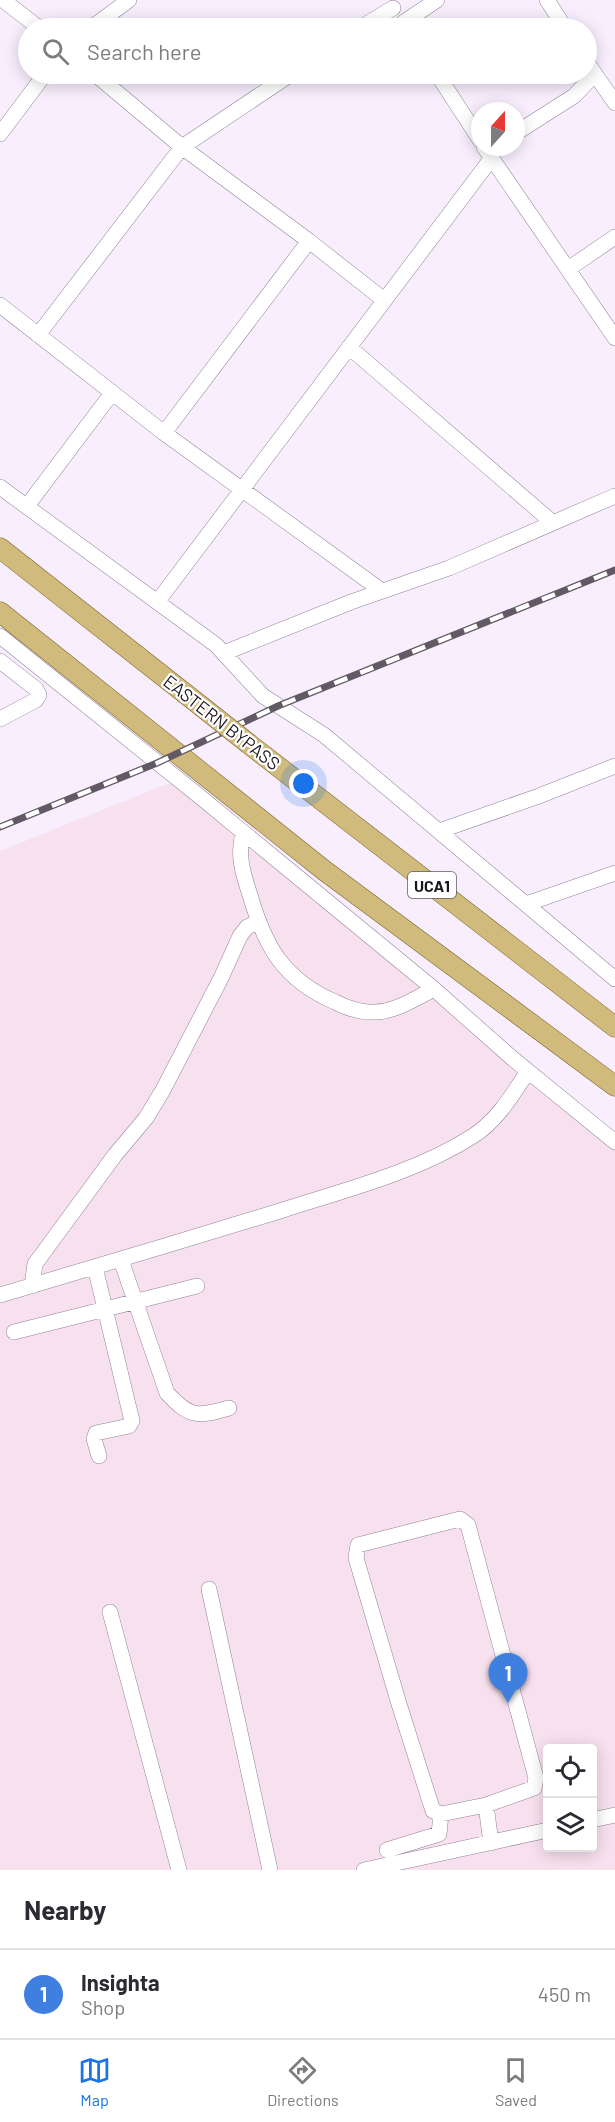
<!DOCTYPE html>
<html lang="en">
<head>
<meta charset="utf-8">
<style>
	body { margin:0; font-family:Barlow,sans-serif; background:#f2f2f3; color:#2b2b33 }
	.controls { position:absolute; right:18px; bottom:18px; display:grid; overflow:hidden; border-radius:6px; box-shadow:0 3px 15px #0003 }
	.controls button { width:54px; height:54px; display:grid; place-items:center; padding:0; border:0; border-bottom:2px solid #e1e1e2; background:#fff; color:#2b2b33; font:30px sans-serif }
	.compass { position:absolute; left:471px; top:102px; width:54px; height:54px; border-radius:50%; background:#fff; box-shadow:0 3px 15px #0003; rotate:21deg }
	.you { position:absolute; left:304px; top:784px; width:21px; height:21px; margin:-15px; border:4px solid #fff; border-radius:50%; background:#1a73e8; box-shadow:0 0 0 9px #1a73e833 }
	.badge { display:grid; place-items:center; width:39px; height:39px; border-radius:50%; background:#1a73e8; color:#fff; font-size:20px; font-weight:700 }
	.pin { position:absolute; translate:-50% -50px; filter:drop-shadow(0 2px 3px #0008) }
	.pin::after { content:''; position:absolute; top:32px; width:21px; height:18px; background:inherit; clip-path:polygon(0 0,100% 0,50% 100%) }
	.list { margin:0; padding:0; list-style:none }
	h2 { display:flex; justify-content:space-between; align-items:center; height:78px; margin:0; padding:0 24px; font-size:26px }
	h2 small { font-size:20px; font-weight:400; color:#7c7c81 }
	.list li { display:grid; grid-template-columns:39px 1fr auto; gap:18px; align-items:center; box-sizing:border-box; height:90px; padding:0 24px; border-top:2px solid #e1e1e2 }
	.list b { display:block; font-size:22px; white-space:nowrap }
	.list p { margin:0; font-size:20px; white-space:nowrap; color:#7c7c81 }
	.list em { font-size:20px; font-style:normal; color:#7c7c81 }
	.icon { flex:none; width:33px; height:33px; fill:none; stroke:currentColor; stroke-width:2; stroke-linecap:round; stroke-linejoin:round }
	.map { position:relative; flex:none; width:615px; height:1870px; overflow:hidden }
	.search { position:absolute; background:#fff; box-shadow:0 3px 15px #0003; left:18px; right:18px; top:18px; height:66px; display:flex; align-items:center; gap:15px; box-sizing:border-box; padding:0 21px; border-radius:33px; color:#7c7c81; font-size:22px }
	.sheet { height:168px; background:#fff }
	nav { display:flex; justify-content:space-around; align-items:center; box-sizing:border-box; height:84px; border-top:2px solid #e1e1e2; background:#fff; font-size:16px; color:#7c7c81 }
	nav a { display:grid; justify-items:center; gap:3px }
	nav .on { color:#1a73e8 }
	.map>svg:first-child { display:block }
	.industrial { fill:#f8e1ee; fill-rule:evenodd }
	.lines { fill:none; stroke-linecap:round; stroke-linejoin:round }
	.minor-casing { stroke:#91829a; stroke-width:16 }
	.major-casing { stroke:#7d6323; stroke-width:21 }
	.minor { stroke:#fff; stroke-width:15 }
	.major { stroke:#d0ba7c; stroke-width:20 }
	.rail-casing { stroke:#615a65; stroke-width:7 }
	.rail { stroke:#fff; stroke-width:4.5; stroke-dasharray:14; stroke-linecap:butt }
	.major-bridge-casing { stroke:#7d6323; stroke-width:21; stroke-linecap:butt }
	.major-bridge { stroke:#d0ba7c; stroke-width:20 }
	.labels { text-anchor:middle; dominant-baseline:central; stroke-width:4.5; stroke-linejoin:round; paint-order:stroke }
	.shield { fill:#fff; stroke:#605c62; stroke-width:1.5 }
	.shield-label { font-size:16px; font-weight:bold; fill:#1c161f }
	.street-label { font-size:18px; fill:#1c161f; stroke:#fff }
</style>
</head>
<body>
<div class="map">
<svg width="615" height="1870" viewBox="0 0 615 1870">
	<rect width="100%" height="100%" fill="#f8eefe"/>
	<path class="industrial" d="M 177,780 L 615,1144 L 615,1870 L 0,1870 L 0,851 ZM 548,1748 L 592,1748 L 592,1848 L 548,1848 Z"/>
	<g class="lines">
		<defs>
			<path id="minor" d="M 3,0 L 39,28
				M 547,0 L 565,28
				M 404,22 L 437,0
				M 91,28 L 129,0
				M 360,28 L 393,8
				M 586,61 L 615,103
				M 95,74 L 182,147 L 309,241 L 384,300
				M 437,74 L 480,140
				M 516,133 L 574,96 L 595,74
				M 0,134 L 45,74
				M 484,147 L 615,338
				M 568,269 L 615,237
				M 0,305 L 164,433 L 382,591
				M 38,335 L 182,147 L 291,74
				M 349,347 L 552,522
				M 164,433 L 309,241
				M 0,487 L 216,645 L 263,696 L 324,735 L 615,979
				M 27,506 L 112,393
				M 158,601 L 491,159
				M 0,636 L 204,800 L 434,989 L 512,1058 L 615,1142
				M 224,653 L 351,602 L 449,568 L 615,496
				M 0,661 L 36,689 L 39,695 L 36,700 L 0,719
				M 439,831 L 539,796 L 615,766
				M 243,833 C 237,855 243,874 250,895 C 265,947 284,980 335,1002 C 347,1008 361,1013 375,1012 C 395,1012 416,998 434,989
				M 526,904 L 615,873
				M 121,1260 L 167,1393 C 190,1418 198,1417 229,1408
				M 95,1267 L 132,1421 L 129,1426 L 96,1433 L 94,1439 L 99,1456
				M 32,1286 L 35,1264 L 115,1155 L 146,1118 L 163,1090 L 221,978 L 240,936 L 247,927 L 258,922
				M 0,1295 C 94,1267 189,1239 283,1210 C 345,1190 417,1172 473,1136 C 497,1121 513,1094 528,1071
				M 14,1332 L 197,1286
				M 209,1589 L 270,1870
				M 110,1612 L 179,1870
				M 486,1805 L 441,1814 L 433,1811 L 399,1704 L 356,1558 L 358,1545 L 460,1519 L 468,1525 L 536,1778 L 534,1788 L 486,1805 L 491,1843
				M 592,1820 L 615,1815
				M 387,1850 L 439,1834 L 441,1814
				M 364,1870 L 548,1830"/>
			<path id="major" d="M 0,548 L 201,706
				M 0,612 L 325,871 L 615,1086
				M 249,744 L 615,1027"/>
		</defs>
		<use href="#minor" class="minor-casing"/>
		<use href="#major" class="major-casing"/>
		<use href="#minor" class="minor"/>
		<use href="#major" class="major"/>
		<defs>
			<path id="rail" d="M 0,827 L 157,763 L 278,706 L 615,570"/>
		</defs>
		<use href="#rail" class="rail-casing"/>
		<use href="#rail" class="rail"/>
		<defs>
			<path id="major-bridge" d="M 201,706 L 249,744"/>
		</defs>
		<use href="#major-bridge" class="major-bridge-casing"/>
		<use href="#major-bridge" class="major-bridge"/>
	</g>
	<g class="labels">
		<rect class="shield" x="408" y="872" width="48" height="26" rx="4.5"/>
		<g class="shield-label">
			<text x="432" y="885">UCA1</text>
		</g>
		<g class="street-label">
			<text transform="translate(222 722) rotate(38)">EASTERN BYPASS</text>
		</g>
	</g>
</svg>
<div class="controls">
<button><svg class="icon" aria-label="locate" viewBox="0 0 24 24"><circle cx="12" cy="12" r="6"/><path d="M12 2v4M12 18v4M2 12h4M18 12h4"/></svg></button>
<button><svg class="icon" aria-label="layers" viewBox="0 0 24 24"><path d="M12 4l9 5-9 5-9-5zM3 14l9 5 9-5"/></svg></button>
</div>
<svg class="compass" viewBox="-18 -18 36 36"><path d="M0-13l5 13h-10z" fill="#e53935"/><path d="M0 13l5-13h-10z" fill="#7c7c81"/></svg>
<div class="you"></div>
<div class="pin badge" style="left:508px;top:1703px;background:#3f7fe0">1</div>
<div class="search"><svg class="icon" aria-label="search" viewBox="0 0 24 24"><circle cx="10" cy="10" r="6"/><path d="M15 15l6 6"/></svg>Search here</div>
</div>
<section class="sheet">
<h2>Nearby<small></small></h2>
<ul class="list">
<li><span class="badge" style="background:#3f7fe0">1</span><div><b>Insighta</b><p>Shop</p></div><em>450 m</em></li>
</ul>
</section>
<nav>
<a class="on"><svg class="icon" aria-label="map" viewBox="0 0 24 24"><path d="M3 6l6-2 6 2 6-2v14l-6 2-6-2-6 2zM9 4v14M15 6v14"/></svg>Map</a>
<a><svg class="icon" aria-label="directions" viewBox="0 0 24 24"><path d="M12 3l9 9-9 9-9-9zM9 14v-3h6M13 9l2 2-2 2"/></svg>Directions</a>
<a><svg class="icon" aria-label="saved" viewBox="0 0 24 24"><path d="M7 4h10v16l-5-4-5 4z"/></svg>Saved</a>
</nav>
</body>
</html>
